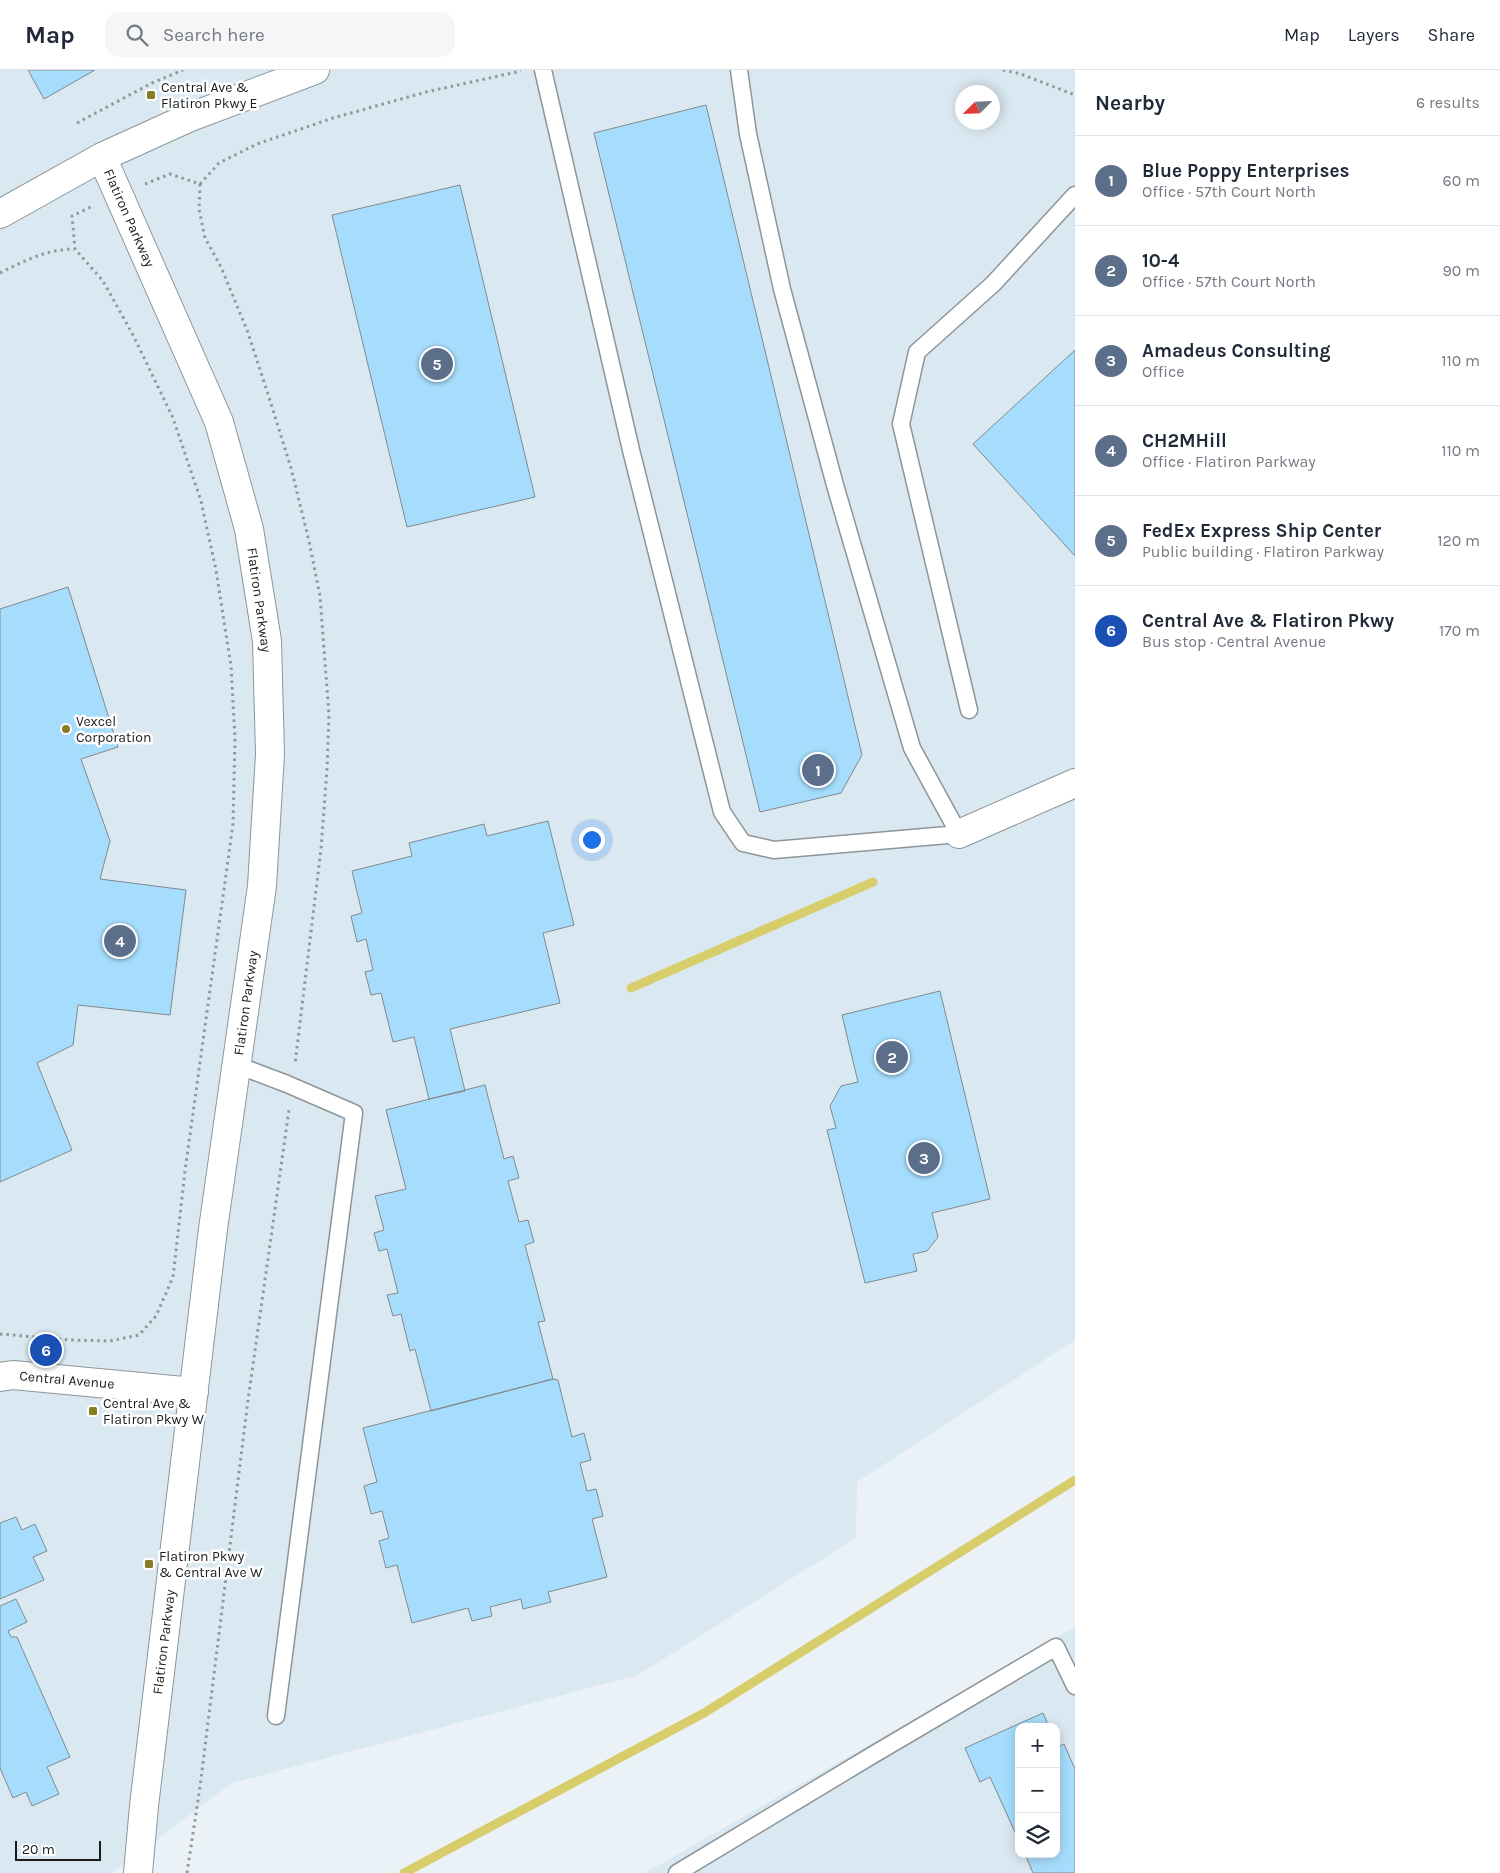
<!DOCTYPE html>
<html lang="en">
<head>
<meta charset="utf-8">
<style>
	body { margin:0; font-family:Karla,sans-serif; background:#f6f6f7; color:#1f2937 }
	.controls { position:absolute; right:15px; bottom:15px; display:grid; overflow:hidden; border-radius:10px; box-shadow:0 2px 12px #0003 }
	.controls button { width:45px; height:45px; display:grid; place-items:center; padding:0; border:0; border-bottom:1px solid #e0e1e3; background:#fff; color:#1f2937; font:25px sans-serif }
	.compass { position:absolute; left:955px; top:15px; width:45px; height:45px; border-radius:50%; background:#fff; box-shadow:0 2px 12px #0003; rotate:246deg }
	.scale { position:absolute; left:15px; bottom:12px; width:86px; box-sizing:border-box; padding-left:5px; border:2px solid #191b1d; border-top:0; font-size:14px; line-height:18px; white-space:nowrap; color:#191b1d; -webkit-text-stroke:4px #fff; paint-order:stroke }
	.you { position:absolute; left:591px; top:769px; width:18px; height:18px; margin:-12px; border:4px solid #fff; border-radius:50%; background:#1a73e8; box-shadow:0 0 0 8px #1a73e833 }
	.badge { display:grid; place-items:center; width:32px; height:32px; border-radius:50%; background:#7c3aed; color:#fff; font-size:16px; font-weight:700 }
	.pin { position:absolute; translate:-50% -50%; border:2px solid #fff; box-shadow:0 1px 5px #0006 }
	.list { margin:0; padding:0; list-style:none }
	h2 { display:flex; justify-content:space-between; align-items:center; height:65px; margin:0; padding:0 20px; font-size:21px }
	h2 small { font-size:16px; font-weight:400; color:#747a83 }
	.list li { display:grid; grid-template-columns:32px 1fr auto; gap:15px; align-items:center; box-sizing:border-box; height:90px; padding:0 20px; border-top:1px solid #e0e1e3 }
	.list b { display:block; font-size:19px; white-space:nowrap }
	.list p { margin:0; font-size:16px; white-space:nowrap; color:#747a83 }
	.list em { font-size:16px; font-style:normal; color:#747a83 }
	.icon { flex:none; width:28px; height:28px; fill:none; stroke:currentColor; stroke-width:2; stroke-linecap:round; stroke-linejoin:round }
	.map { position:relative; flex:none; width:1075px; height:1803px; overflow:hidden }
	header { display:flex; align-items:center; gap:30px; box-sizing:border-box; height:70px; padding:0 25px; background:#fff; border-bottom:1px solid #e0e1e3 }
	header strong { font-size:24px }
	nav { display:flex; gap:28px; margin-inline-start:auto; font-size:18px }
	.search { width:350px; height:45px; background:#f6f6f7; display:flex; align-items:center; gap:12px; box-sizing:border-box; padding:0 18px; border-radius:15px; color:#747a83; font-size:19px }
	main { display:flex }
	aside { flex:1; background:#fff }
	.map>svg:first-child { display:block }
	.built { fill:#dae8f2; fill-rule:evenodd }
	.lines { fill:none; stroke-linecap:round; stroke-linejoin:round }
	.stream { stroke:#d8cd6b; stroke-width:9 }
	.building { fill:#a6ddfd; stroke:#82898d }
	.lane-casing { stroke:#8e9599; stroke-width:19 }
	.street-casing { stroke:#8e9599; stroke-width:30 }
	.path { stroke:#92979a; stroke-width:3; stroke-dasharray:2.5 4; stroke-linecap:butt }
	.lane { stroke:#fff; stroke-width:16 }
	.street { stroke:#fff; stroke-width:28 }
	.poi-dot { fill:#877d23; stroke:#fff; stroke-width:2 }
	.labels { text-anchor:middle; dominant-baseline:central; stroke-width:5; stroke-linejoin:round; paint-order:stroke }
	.poi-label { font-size:14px; fill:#191b1d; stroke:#fff; text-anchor:start }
	.street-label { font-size:14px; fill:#191b1d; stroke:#fff }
</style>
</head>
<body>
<header>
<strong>Map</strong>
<div class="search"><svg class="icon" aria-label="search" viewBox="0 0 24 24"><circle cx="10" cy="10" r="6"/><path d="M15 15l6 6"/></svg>Search here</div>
<nav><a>Map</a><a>Layers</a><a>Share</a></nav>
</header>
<main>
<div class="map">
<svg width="1075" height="1803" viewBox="0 0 1075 1803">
	<rect width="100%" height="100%" fill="#ebf2f7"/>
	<path class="built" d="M 0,0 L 1075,0 L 1075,1270 L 857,1412 L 856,1468 L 638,1605 L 232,1713 L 112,1803 L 0,1803 ZM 962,22 L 992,22 L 992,52 L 962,52 Z
		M 1075,1557 L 1075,1803 L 645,1803 ZM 1019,1657 L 1056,1657 L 1056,1784 L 1019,1784 Z"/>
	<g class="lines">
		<path class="stream" d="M 631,918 L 873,812
			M 404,1803 L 704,1643 L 1075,1410"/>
	</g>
	<path class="building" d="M 28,0 L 95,0 L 44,29 Z
		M 706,35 L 862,685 L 841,723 L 760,742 L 594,63 Z
		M 460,115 L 535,427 L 407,457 L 332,145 Z
		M 1075,280 L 1075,486 L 973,374 Z
		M 68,517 L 118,677 L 81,689 L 110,771 L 100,809 L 186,820 L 170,945 L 78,935 L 73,975 L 37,993 L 72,1080 L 0,1112 L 0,539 Z
		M 548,751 L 574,855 L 543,863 L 560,933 L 450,959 L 465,1021 L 429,1029 L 414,967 L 393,972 L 381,923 L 371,925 L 365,902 L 373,900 L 366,869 L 357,872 L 351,846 L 362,843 L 352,801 L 412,786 L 409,773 L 484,754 L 487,766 Z
		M 940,921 L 990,1129 L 932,1143 L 938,1167 L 927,1181 L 913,1184 L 917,1201 L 865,1213 L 827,1060 L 836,1058 L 830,1036 L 841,1016 L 858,1012 L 842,945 Z
		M 485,1015 L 504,1089 L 513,1086 L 519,1108 L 508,1111 L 519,1152 L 528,1150 L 534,1172 L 525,1175 L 545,1251 L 538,1252 L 553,1309 L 431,1341 L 415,1279 L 410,1281 L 401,1244 L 393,1246 L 387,1225 L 398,1223 L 387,1179 L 379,1181 L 374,1163 L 384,1160 L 375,1126 L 406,1119 L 386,1040 Z
		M 553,1309 L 558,1310 L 572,1367 L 584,1363 L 591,1390 L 580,1393 L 587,1421 L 596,1419 L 603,1446 L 592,1449 L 607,1507 L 548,1522 L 551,1532 L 523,1539 L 521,1529 L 490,1537 L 492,1546 L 472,1551 L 468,1538 L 412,1553 L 397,1495 L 386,1498 L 379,1471 L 389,1468 L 382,1441 L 371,1444 L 364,1416 L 377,1412 L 363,1358 Z
		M 16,1447 L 22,1460 L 35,1454 L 47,1481 L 33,1487 L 44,1510 L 0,1529 L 0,1453 Z
		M 16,1529 L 27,1552 L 8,1561 L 11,1567 L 17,1567 L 70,1687 L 47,1697 L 59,1724 L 32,1736 L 26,1722 L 13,1728 L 0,1698 L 0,1536 Z
		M 1043,1643 L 1049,1657 L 1019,1657 L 1019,1771 L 990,1707 L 980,1712 L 965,1678 Z
		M 1056,1673 L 1058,1677 L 1064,1674 L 1075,1699 L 1075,1803 L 1033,1803 L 1025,1784 L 1056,1784 Z"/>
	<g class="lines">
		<defs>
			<path id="lane" d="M 543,0 L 631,380 L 722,742 L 743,773 L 774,780 L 959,764 L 912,678 L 835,415 L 782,219 L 748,64 L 739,0
				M 969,640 L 901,354 L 917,282 L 993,214 L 1075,125
				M 237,995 L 287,1014 L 354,1043 L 276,1646
				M 677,1803 L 871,1686 L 1056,1577 L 1075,1616"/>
			<path id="street" d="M 102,87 L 219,352 L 249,459 L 267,571 L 270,684 L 262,816 L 213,1159 L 144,1736 L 138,1803
				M 0,144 L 102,87 L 188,48 L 315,0
				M 959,764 L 1075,713
				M 0,1307 L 13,1305 L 194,1322"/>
		</defs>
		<use href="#lane" class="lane-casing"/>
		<use href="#street" class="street-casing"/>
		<path class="path" d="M 1003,0 L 1021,4 L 1075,25
			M 77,53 L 152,13 L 183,0
			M 145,114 L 170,104 L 200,114 L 219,93 L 257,74 L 333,48 L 426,22 L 521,1
			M 200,114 L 199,139 L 205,168 L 221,197 L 247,260 L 268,324 L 291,398 L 309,471 L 320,526 L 329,645 L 327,699 L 321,779 L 295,994
			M 0,203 C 24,191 47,179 75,179
			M 0,1264 L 71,1270 L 110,1271 L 139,1265 L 156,1246 L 173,1207 L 185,1101 L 233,754 L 235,669 L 231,596 L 216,500 L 201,431 L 173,348 L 133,265 L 103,211 L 75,179 L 72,146 L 93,136
			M 187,1803 L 200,1717 L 248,1330 L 289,1040"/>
		<use href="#lane" class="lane"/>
		<use href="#street" class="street"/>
	</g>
	<g class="poi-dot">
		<rect x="146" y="20" width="10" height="10" rx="2.5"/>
		<circle cx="66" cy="659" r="5"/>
		<rect x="88" y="1336" width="10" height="10" rx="2.5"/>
		<rect x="144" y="1489" width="10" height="10" rx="2.5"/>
	</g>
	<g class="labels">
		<g class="poi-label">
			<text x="161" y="17">Central Ave &amp;<tspan x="161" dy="16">Flatiron Pkwy E</tspan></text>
			<text x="76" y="651">Vexcel<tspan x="76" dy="16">Corporation</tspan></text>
			<text x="103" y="1333">Central Ave &amp;<tspan x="103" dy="16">Flatiron Pkwy W</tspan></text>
			<text x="159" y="1486">Flatiron Pkwy<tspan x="159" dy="16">&amp; Central Ave W</tspan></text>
		</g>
		<g class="street-label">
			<text transform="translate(129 148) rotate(66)">Flatiron Parkway</text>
			<text transform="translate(259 530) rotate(82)">Flatiron Parkway</text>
			<text transform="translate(246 933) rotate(-82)">Flatiron Parkway</text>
			<text transform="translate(67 1310) rotate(5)">Central Avenue</text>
			<text transform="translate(164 1572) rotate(-83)">Flatiron Parkway</text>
		</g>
	</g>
</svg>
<div class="controls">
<button>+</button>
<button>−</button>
<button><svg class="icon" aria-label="layers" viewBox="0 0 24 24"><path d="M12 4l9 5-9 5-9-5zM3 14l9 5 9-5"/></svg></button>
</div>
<svg class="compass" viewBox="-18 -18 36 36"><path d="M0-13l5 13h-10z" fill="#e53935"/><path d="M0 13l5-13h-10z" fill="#747a83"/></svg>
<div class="scale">20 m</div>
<div class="you"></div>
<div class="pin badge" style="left:818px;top:700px;background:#5c6f8a">1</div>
<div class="pin badge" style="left:892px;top:987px;background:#5c6f8a">2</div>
<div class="pin badge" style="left:924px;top:1088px;background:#5c6f8a">3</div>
<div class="pin badge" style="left:120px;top:871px;background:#5c6f8a">4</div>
<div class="pin badge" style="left:437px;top:294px;background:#5c6f8a">5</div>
<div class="pin badge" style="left:46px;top:1280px;background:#1a4fb4">6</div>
</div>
<aside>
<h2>Nearby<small>6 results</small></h2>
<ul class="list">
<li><span class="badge" style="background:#5c6f8a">1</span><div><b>Blue Poppy Enterprises</b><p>Office · 57th Court North</p></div><em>60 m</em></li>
<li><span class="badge" style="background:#5c6f8a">2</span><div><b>10-4</b><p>Office · 57th Court North</p></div><em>90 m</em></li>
<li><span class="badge" style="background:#5c6f8a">3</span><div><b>Amadeus Consulting</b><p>Office</p></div><em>110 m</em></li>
<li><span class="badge" style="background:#5c6f8a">4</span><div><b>CH2MHill</b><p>Office · Flatiron Parkway</p></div><em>110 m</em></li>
<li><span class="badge" style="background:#5c6f8a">5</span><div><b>FedEx Express Ship Center</b><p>Public building · Flatiron Parkway</p></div><em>120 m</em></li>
<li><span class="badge" style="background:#1a4fb4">6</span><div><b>Central Ave &amp; Flatiron Pkwy</b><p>Bus stop · Central Avenue</p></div><em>170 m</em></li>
</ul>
</aside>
</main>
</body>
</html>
